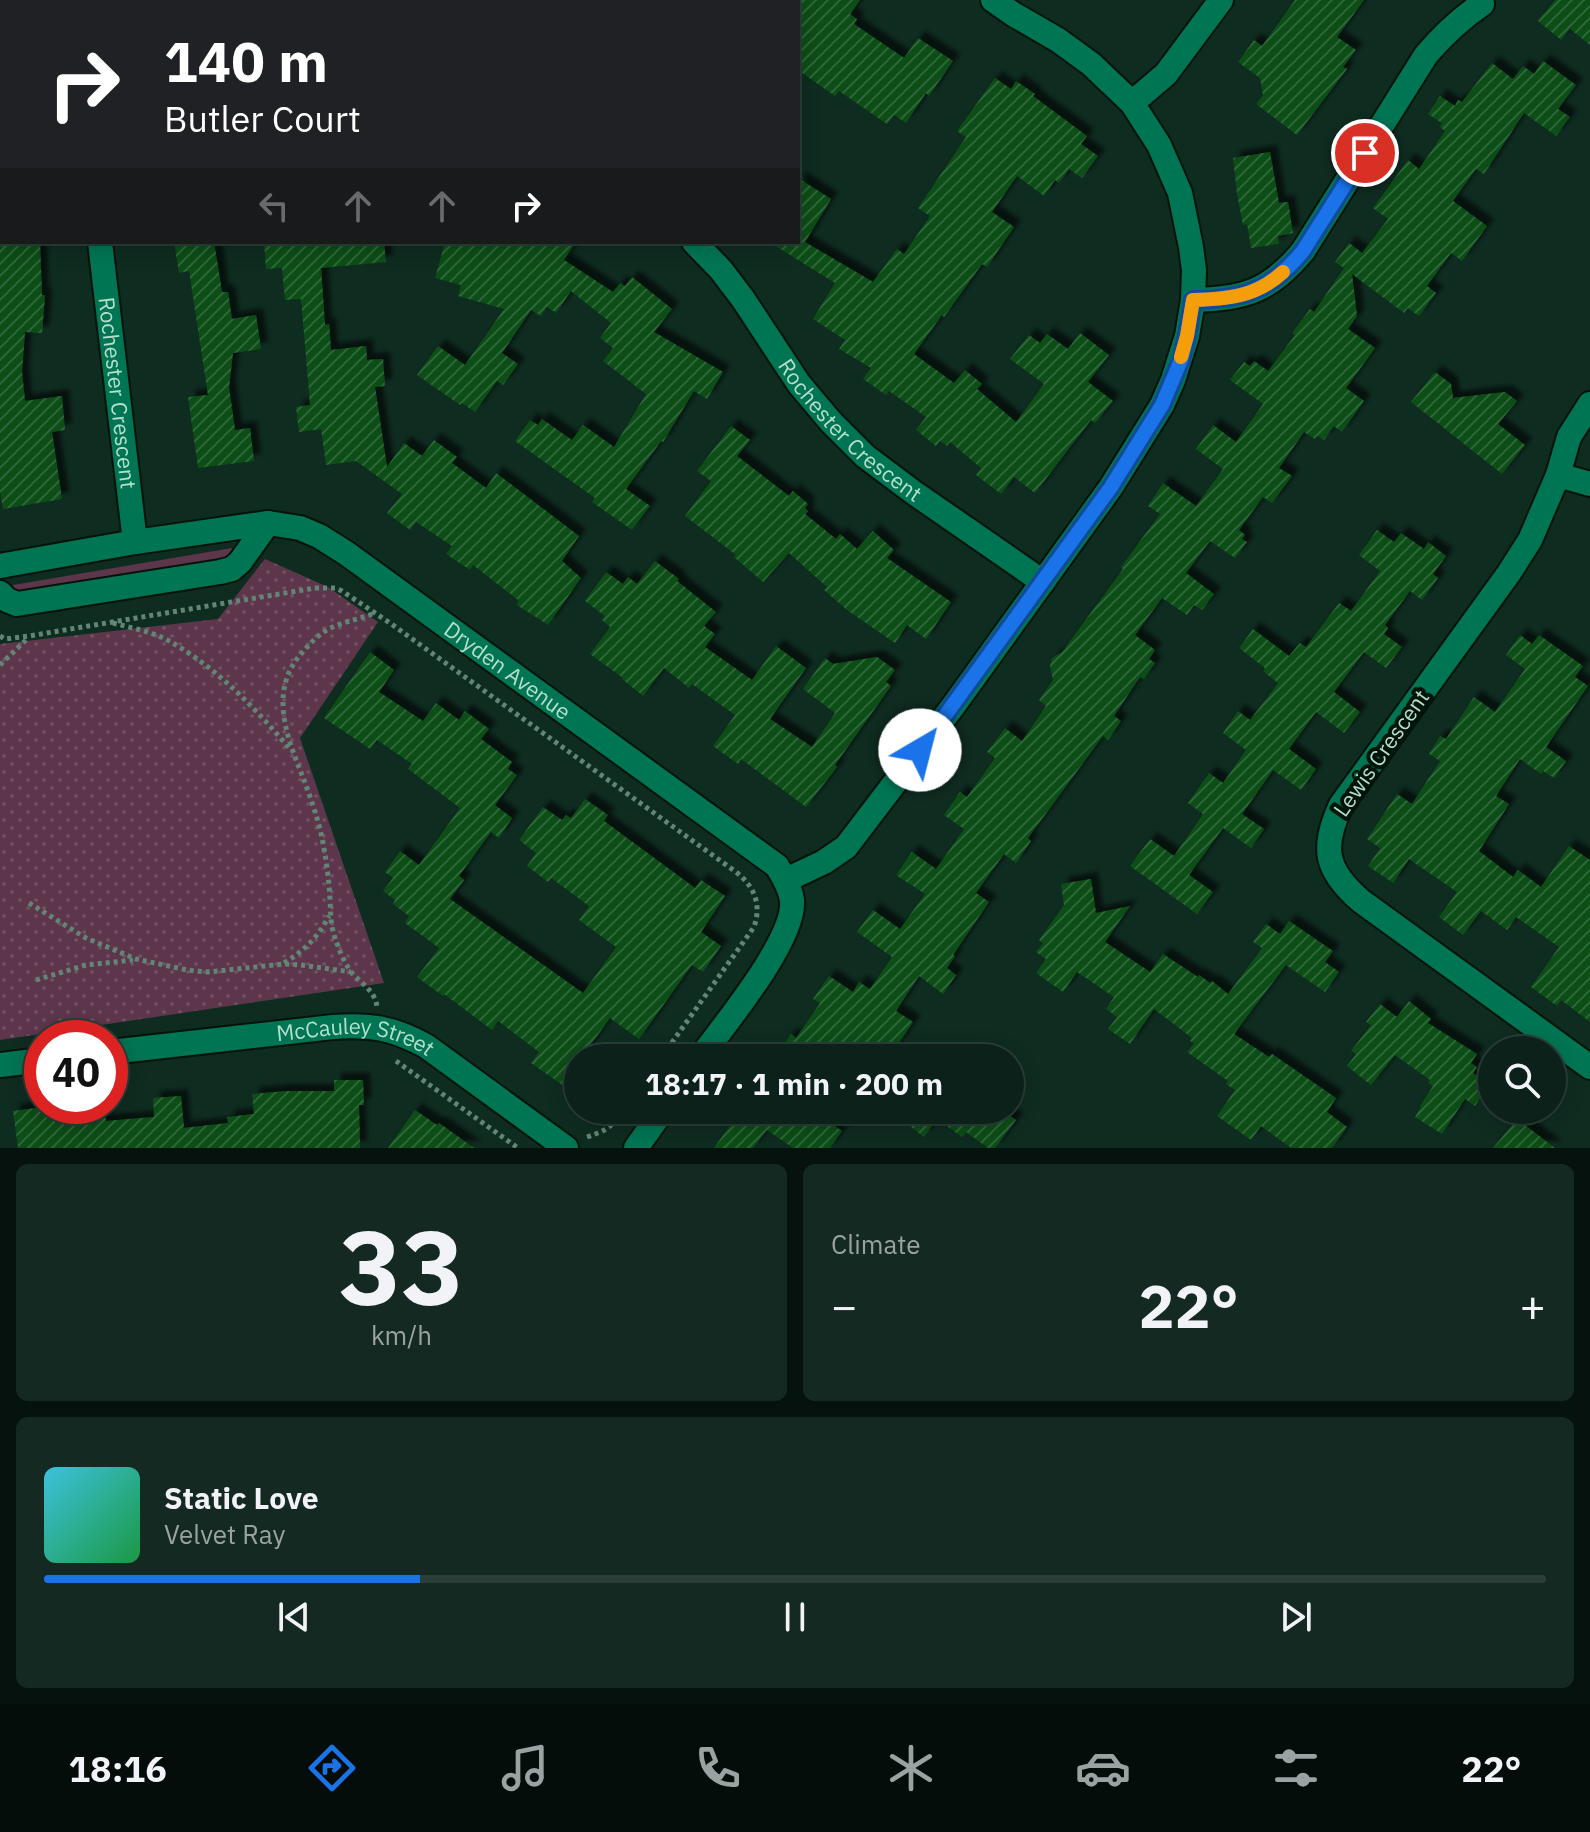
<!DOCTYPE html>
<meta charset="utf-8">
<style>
:root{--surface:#0b2119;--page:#142922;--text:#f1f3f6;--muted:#9aa3a2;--line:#2b3e38;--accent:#1a73e8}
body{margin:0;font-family:"IBM Plex Sans",sans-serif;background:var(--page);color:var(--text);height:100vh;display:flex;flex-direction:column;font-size:30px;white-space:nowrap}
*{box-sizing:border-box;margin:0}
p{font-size:26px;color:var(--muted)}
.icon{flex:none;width:44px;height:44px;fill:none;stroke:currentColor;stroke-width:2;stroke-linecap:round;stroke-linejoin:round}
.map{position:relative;height:1148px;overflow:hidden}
.panel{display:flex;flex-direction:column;gap:16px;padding:16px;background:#06120e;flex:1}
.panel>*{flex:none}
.guide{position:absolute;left:0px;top:0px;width:800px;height:244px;box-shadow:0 4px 20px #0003,0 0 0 2px var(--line);background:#202124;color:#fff;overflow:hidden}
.fabs{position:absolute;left:1478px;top:1036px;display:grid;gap:16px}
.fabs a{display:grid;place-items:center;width:88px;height:88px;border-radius:50%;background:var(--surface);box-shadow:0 4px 20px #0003,0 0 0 2px var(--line);font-size:40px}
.speed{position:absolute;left:24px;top:1020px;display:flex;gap:16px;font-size:40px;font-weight:700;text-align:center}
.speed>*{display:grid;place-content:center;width:104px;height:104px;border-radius:50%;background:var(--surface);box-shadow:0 4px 20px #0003,0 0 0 2px var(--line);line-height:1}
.speed .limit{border:12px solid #d22;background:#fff;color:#111}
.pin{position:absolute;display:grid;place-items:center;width:68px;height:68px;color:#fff;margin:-34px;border:4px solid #fff;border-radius:50%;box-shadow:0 2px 8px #0007}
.me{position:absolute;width:88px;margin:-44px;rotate:37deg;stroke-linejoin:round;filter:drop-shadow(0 0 6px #0008)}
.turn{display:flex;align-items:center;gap:28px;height:168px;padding:0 32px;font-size:36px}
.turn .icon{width:104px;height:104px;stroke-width:2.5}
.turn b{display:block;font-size:56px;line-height:68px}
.lanes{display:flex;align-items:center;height:76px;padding:0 32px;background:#0003;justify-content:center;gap:40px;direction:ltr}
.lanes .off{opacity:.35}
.big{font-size:60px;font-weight:700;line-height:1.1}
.panel .tile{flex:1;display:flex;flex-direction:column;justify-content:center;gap:12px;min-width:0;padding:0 28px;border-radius:12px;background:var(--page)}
.panel .dial{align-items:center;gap:0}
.dial b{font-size:104px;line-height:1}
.song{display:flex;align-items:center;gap:24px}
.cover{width:96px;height:96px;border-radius:12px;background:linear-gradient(135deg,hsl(190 70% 55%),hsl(140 70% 35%))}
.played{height:8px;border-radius:4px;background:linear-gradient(90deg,var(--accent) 25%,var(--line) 25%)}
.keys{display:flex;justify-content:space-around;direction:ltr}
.heat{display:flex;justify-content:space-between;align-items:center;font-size:44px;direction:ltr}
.panel .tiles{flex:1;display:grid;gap:16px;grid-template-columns:1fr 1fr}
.tile:last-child{grid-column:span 2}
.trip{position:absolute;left:564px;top:1044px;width:460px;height:80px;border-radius:40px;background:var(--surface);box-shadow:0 4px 20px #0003,0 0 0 2px var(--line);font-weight:700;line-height:80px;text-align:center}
.dock{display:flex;height:128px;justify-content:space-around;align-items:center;background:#040d0a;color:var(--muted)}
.dock .icon{width:56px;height:56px}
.dock .selected{color:var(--accent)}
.dock b{font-size:36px;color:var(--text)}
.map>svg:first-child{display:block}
</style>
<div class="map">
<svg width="1590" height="1148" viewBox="0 0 1590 1148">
<defs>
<pattern id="park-dots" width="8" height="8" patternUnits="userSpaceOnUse" patternTransform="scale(2)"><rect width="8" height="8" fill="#5d364c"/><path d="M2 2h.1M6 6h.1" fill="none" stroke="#725364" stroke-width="1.8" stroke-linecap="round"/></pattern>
<pattern id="building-hatch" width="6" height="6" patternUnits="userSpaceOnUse" patternTransform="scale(2)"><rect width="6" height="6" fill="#0d4d18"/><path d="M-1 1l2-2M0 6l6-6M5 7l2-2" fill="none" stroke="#2e6638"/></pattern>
<filter id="shadow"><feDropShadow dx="7" dy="-7" stdDeviation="2" flood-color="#0009"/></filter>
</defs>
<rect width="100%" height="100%" fill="#0f2c21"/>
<path fill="#5d364c" d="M232,548L234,561L15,595L13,585Z"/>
<path fill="url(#park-dots)" d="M265,559L328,587L378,622L300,738L384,983L0,1040V644L218,619Z"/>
<path fill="url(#building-hatch)" filter="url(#shadow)" d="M798,0H860L850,14L857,19L854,24L904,58L918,38L953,61L929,96L926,93L906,123L894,115L887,124L839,91L835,96L798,70Z
M1295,0H1364L1337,37L1356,50L1343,67L1347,69L1297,135L1256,104L1263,95L1260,78L1238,62L1254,40L1262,46Z
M1555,0H1590V45L1570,29L1561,40L1538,21Z
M1543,61L1576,85L1558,109L1570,117L1556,136L1524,113L1484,174L1476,169L1453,201L1487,226L1462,261L1451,253L1427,286L1436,293L1419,316L1408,308L1404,313L1352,274L1357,316L1348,329L1375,348L1346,388L1364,401L1342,432L1334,426L1324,440L1317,436L1315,439L1304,432L1279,468L1292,476L1272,503L1263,497L1239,530L1245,535L1242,539L1247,542L1235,558L1210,541L1186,573L1214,594L1202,610L1194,605L1187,615L1162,598L1135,635L1155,650L1149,659L1155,663L1144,679L1140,677L1114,716L1121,721L1108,740L1103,736L1028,838L1031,841L1016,863L1004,854L976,893L989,902L953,955L955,956L947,968L956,975L943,994L919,976L896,1011L913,1022L889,1058H774L791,1034L796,1038L820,1003L813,999L829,976L853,992L859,982L870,989L892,957L857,932L873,910L900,929L925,894L896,875L912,852L936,869L964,829L944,815L960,792L967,797L995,758L987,752L1005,728L1022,741L1046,706L1039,700L1053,680L1050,666L1052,658L1062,652L1123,569L1121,567L1160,514L1148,506L1163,483L1196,506L1223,469L1196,449L1213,425L1236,442L1263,404L1230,380L1244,362L1250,366L1254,361L1268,371L1295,335L1292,333L1310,309L1314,312L1344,268L1335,262L1349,243L1362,253L1388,219L1373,208L1408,160L1419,169L1445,131L1440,127L1442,123L1428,114L1440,96L1455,106L1458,100L1462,102L1492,63L1513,79L1523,66L1534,74Z
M995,78L1011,89L1016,81L1035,94L1033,96L1087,136L1081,144L1098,156L1082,178L1069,169L1059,183L1055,180L1044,196L1017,176L992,212L1014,227L987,267L982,264L944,317L942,315L914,354L954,383L965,370L982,384L977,389L1016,422L1044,384L1010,359L1029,335L1040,343L1047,334L1068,349L1080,333L1109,355L1088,382L1113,401L1095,423L1091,420L1035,493L1014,477L1001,494L976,475L981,468L950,442L947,446L940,441L936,446L916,430L926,417L889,391L886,395L863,379L871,368L839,349L845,340L813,319L835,283L769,242H798V178L831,199L805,242L873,282L897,249L904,254L930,216L918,208L966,137L957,131Z
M1270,152L1279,203L1288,202L1293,233L1278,236L1279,244L1251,248L1247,224L1243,225L1237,194L1233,158Z
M0,242H40L42,295H45L42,333L25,332L22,372L25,401L62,396L65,430L52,432L62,499L3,509L0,490Z
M174,242H214L222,292H228L232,319L256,315L261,349L233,353L229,387L235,430L250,428L254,461L198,468L188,397L208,395L189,271L179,273Z
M264,242H384L386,262L321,268L325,325L329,324L331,350L366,346L367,360L383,359L385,386L375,387L387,467L404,443L422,456L434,440L457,457L452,463L486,488L496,473L579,536L562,561L581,578L548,625L517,605L518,600L473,565L470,570L446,554L452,546L416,522L410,530L387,513L402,494L356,461L326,465L321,429L299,432L296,407L310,405L301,299L285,300L282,268L266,269Z
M445,242H576L564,260L613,292L620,283L625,286L632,277L672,309L654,332L723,372L707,399L694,391L663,442L661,441L626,489L650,506L632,530L592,502L595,498L515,441L530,420L538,425L542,419L572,440L583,425L614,447L646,394L603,361L613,348L600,338L611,323L571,291L556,313L547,307L541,316L531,310L502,353L518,364L503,385L497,381L475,412L462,403L460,405L417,375L438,346L465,365L504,309L458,296L461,285L435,278Z
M1435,372L1451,384L1453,398L1505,392L1517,401L1498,424L1525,445L1502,474L1411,402Z
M731,426L750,440L737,456L789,496L793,491L808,504L805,508L808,511L805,514L836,539L840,534L857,549L873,531L894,550L887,558L951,602L926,639L907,625L895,643L847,610L824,590L827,587L789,553L763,582L734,557L736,555L685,516L711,481L697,471Z
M1377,530L1394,542L1401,533L1424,549L1428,542L1446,556L1433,574L1438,578L1422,600L1410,591L1385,625L1388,628L1384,634L1402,647L1386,668L1364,652L1334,692L1360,712L1344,733L1316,712L1289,749L1316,769L1301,790L1273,770L1242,814L1264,829L1251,848L1223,828L1189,875L1213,892L1197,914L1130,866L1150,839L1174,856L1203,814L1188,803L1209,773L1223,783L1246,750L1223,733L1238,711L1250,720L1278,683L1263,671L1265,668L1239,648L1253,629L1289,656L1300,643L1306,647L1339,603L1351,611L1380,571L1359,555Z
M655,561L679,579L677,581L716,612L704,626L715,634L705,647L752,680L776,646L806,668L770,719L812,747L835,713L803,689L825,658L833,664L877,657L895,670L886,682L891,686L835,765L837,767L806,807L741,759L738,764L713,746L735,715L692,684L689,688L664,668L643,696L622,679L623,678L590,654L610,627L602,620L605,616L585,601L606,572L623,584L628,577L637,584Z
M1520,635L1532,644L1539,635L1583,666L1575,677L1588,686L1546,747L1566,761L1554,778L1543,771L1541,774L1520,759L1496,796L1509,804L1479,851L1513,877L1518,870L1541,887L1569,846L1590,860V1022L1561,1000L1557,1006L1531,987L1559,947L1516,917L1507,930L1481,911L1463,935L1439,917L1457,892L1409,859L1393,883L1368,866L1380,848L1367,839L1397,794L1412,804L1440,761L1429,754L1440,736L1446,739L1474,697L1495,712L1525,669L1506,655Z
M370,652L394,670L379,692L423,721L436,703L459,720L465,711L489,729L481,739L512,762L508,769L517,775L495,805L512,818L499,838L491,832L459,876L464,880L450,899L583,993L616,947L579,920L589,906L551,878L548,882L527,866L536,853L519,840L543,807L562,820L566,815L571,818L585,799L608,815L604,821L695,888L701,880L725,896L701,932L721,946L703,972L692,965L639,1039L610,1018L581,1058H578V1096L531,1063L539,1052L498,1021L492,1030L444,994L443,996L417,977L439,948L405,923L409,916L393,904L395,900L383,891L393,878L385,872L400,851L419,865L460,808L408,769L412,764L377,740L370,749L324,718Z
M1091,879L1096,913L1130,906L1105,942L1150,972L1163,954L1198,977L1199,975L1210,983L1212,981L1228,994L1262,948L1253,942L1266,924L1280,934L1289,921L1333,951L1325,962L1339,972L1325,992L1286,965L1234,1034L1269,1057L1272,1054L1336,1098L1327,1112L1347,1127L1332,1148H1291L1261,1126L1251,1140L1217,1116L1235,1090L1226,1084L1228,1081L1187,1052L1194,1043L1190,1041L1192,1038L1154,1009L1130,1044L1108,1029L1117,1017L1106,1009L1114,997L1077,972L1063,992L1036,973L1046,959L1036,952L1043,943L1039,940L1064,905L1061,884Z
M1409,1001L1431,1019L1428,1023L1477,1054L1471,1063L1477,1067L1473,1073L1489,1084L1475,1106L1465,1099L1442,1134L1415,1117L1421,1107L1420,1106L1433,1086L1428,1083L1430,1080L1395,1055L1371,1085L1347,1066L1356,1054L1351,1051L1371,1025L1366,1022L1380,1004L1397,1017Z
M334,1080H363L364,1105H359L360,1148H18L13,1111L52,1106H90L91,1120L106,1118V1121L154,1117L153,1098L181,1096L184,1128L228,1123L227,1117L254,1114L252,1094L287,1091H334Z
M415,1110L437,1125L439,1123L474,1148H388Z
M739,1110H836L828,1121L842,1131L830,1148H793L767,1130L753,1148H714L740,1111Z
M889,1110H1002L1016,1120L995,1148H988L966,1132L962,1137L937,1119L924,1137Z
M1517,1119L1555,1148H1493Z"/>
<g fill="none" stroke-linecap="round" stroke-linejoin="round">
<defs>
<g id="minor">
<path d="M1132,103L1166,74L1221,0"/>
<path id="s1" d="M100,242L135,542"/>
<path id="s2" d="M694,242L721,270L743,299L799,384L831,422L865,456L913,492L1043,582"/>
<path d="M1193,300C1243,299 1269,292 1303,251L1426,55C1443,35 1460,19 1482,4"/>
<path d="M1590,404L1569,437L1558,475L1530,540L1509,573L1341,805C1321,848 1325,870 1361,901L1590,1067"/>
<path d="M1558,475L1590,484"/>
<path id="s3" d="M0,566L135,542L268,523L300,528L319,536L346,553L777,866C783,876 790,887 792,900C796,939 724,1025 700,1058"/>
<path d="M0,593L7,600L17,604L220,572L232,569L240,562L268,523"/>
<path d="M786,880L824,862L846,847L954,705L1111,487L1162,405L1173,380L1187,336L1193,300L1194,270L1191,247L1180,193L1159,145L1132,103L1091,64L1058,40L1013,14L993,0"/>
<path id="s4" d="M110,1052L333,1027C370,1024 393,1028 426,1046L566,1148"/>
<path d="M0,1065L42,1060"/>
<path d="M636,1148L663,1110"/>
</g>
</defs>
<use href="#minor" stroke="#00140a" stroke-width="28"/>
<path stroke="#628676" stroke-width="5" stroke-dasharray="4 4" stroke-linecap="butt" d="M134,0V2
M372,614C357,620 341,622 327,630C316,636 308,646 300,655C268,693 288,740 304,780C311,799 318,819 322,838C326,858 329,879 330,899C331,917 330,927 338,946C341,955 346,965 352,973C362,984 374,990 377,1006
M113,623C132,628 154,632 171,642C218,669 255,708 290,749
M0,636L5,639L29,636L315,588H335L342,591L390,623L736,872C754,886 762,904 754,927L661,1058
M0,665L28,638
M29,903L86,938L136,959L187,970L208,972L284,964L301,965L351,972
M284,963C304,951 318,937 329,916
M36,980L86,965L133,960
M396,1061L518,1148
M587,1137C609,1129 609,1129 623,1110"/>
<use href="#minor" stroke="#007554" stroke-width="24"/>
</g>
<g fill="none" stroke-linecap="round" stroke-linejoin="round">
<defs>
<path id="route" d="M920,750L1111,487L1162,405L1181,360L1187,336L1193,300C1243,299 1269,292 1303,251L1365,153"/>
</defs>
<use href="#route" stroke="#114b97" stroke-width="20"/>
<use href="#route" stroke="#1a73e8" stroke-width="14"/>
<path stroke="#f59e0b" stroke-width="14" d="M1181,357L1187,336L1193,300C1227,299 1256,297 1283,272"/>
</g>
<g text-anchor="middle" stroke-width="8" stroke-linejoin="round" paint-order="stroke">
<g font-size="22" fill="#b4dfcb" stroke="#00140a">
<text dy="8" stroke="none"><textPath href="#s1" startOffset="152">Rochester Crescent</textPath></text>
<text dy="8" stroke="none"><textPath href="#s2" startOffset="246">Rochester Crescent</textPath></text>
<text dy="8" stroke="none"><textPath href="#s3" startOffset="556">Dryden Avenue</textPath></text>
<text transform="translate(1381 753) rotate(-55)" y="8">Lewis Crescent</text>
<text dy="8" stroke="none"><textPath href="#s4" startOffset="248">McCauley Street</textPath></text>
</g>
</g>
</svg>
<div class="fabs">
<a><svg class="icon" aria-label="search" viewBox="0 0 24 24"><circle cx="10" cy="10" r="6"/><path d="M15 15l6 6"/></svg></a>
</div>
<div class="speed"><div class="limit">40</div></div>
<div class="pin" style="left:1365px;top:153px;background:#d93025"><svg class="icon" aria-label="arrive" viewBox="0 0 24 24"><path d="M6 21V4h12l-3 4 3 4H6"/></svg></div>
<svg class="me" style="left:920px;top:750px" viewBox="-20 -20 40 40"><circle r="19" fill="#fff"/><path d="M0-13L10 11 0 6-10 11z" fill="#1a73e8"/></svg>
<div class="trip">18:17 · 1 min · 200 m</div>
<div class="guide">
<div class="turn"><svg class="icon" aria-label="right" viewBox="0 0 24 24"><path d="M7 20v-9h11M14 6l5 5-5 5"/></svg><div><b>140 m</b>Butler Court</div></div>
<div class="lanes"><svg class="icon off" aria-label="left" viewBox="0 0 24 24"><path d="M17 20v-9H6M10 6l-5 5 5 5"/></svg><svg class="icon off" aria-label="ahead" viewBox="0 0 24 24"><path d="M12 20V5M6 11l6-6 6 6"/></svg><svg class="icon off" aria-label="ahead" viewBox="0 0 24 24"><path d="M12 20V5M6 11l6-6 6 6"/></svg><svg class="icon" aria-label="right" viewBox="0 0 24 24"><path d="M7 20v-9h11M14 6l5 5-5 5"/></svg></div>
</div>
</div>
<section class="panel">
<div class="tiles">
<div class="tile dial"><b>33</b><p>km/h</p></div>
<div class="tile"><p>Climate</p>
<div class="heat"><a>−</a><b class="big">22°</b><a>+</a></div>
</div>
<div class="tile">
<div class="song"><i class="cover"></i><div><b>Static Love</b><p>Velvet Ray</p></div></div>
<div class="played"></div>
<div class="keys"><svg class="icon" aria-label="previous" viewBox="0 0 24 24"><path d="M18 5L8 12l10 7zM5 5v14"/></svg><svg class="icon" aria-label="pause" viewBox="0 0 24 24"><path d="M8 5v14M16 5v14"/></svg><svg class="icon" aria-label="next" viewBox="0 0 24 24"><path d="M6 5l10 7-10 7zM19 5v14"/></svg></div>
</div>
</div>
</section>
<nav class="dock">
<b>18:16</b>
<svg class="icon selected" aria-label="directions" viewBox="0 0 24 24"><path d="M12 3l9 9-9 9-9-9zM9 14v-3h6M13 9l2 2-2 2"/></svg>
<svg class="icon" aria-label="music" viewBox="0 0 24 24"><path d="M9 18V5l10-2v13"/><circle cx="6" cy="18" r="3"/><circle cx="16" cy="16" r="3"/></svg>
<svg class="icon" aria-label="phone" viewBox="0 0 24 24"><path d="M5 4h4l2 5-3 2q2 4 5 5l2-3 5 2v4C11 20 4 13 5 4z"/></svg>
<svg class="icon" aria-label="climate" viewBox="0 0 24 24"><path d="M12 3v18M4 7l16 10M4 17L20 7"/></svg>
<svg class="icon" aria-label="car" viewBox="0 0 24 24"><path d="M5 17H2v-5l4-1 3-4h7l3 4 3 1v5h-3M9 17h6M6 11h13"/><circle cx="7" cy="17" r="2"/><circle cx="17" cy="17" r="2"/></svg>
<svg class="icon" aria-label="filters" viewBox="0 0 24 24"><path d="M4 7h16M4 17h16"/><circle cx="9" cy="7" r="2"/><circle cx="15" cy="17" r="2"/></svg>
<b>22°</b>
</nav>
